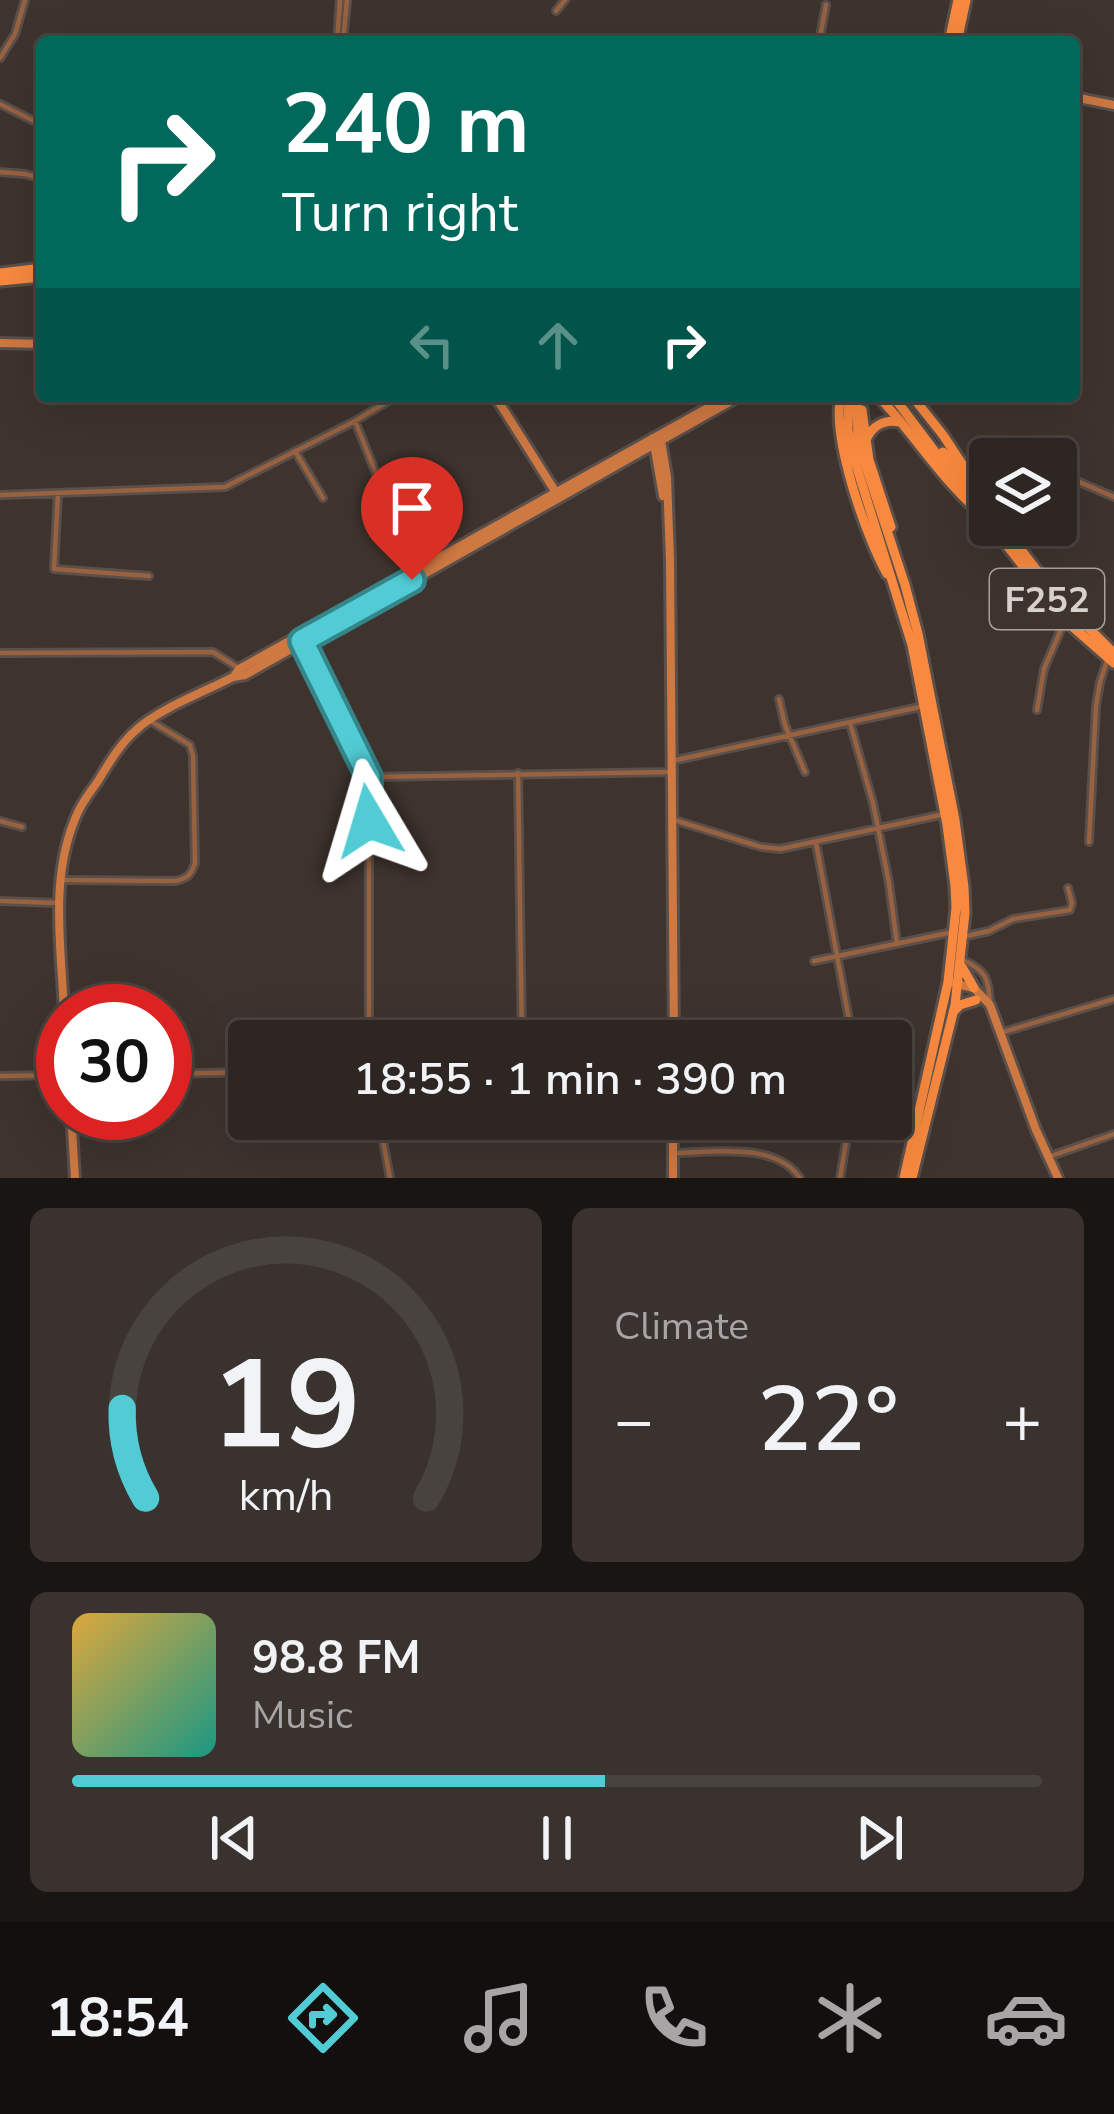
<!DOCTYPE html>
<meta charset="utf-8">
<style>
:root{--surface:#2e2622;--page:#3a322f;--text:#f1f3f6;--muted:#a7a5a5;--line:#494340;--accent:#51ccd4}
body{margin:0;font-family:"Nunito Sans",sans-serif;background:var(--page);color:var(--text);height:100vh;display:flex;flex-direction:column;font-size:45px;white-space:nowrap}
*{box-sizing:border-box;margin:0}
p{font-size:39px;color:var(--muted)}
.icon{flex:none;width:66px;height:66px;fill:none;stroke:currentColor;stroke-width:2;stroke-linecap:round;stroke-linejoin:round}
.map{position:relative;height:1178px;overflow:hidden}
.drawer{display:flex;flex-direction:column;gap:30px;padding:30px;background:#191513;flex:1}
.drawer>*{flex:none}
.banner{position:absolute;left:36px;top:36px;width:1044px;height:366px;border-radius:12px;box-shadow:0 12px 48px #0002,0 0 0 3px var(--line);background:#00695c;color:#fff;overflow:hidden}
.buttons{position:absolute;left:969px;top:438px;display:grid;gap:24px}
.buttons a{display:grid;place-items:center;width:108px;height:108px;border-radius:12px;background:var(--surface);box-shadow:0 12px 48px #0002,0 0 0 3px var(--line);font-size:60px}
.speed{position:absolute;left:36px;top:984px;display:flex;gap:24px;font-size:60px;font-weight:700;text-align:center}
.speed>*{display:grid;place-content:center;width:156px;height:156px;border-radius:50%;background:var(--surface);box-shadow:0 12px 48px #0002,0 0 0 3px var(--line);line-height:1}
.speed .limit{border:18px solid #d22;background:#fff;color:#111}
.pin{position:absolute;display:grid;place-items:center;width:102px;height:102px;color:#fff;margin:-123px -51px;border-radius:50% 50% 50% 0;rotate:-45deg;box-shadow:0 0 12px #0007}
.pin .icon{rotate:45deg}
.me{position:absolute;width:132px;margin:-66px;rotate:353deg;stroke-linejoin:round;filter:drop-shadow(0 0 9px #0008)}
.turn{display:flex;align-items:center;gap:42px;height:252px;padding:0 48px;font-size:54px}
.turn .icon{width:156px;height:156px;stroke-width:2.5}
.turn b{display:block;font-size:84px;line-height:102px}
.lanes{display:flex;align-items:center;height:114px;padding:0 48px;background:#0003;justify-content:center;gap:60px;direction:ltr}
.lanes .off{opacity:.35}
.big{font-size:90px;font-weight:600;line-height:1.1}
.drawer .card{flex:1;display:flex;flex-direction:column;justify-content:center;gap:18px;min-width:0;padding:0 42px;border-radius:18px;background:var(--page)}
.drawer .dial{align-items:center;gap:0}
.dial svg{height:312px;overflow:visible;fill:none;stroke:var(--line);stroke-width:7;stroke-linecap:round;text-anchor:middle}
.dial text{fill:var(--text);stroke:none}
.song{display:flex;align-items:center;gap:36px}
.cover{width:144px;height:144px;border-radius:18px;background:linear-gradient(135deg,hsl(40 70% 55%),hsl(170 70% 35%))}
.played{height:12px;border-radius:6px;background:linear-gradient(90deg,var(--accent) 55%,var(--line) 55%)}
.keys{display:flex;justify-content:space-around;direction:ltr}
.heat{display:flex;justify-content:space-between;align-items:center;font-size:66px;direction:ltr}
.drawer .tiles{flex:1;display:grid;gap:30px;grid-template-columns:1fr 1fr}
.card:last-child{grid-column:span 2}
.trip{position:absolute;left:228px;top:1020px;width:684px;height:120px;border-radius:12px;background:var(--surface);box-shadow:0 12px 48px #0002,0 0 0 3px var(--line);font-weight:600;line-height:120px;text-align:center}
.dock{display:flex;height:192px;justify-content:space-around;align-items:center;background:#120f0e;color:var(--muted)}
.dock .icon{width:84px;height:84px}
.dock .active{color:var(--accent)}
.dock b{font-size:54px;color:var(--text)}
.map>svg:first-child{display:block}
</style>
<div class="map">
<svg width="1114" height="1178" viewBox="0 0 1114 1178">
<rect width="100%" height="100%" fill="#3e332d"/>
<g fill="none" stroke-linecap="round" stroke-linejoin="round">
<defs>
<path id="street" d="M556,11L565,0
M337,42L340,0
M343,42L347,0
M819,42L826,5
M0,58L15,34L25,0
M0,104L42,125
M0,172L25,174L42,179
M355,421L383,491
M295,451L323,498
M1056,472L1114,497
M58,493L54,569L149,576
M0,495L225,487L355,421L397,396
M302,641L369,777L673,772
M0,653L213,652L237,667
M779,699L785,725L805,772
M1037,710L1044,669L1065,620
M850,723L873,803L889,883L897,944
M672,761L924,706
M518,773L522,1041
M369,777V1041
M671,819L761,847L780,849L945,814
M0,821L22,827
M1089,842L1096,706L1100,682L1108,658
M816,843L853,1041
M59,880L176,881C188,878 191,875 195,863L193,756L190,745L149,720
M0,901L58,903
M962,937L989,931L1013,919L1070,910L1072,903L1068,888
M961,959C987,971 988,977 990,1005
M814,961L953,932
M1000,1033L1114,999
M165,1074L249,1072
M0,1076L63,1075
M379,1119L390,1178
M676,1153C713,1152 776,1142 800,1178
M1048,1157L1114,1134
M840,1178L850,1119"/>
<path id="secondary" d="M1074,97L1114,105
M0,343L42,344
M495,396L555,491
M660,435L667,477L670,560L674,1041
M653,438L663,496
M234,676L239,669L729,396
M952,983L974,988L990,1005L1036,1130L1058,1178
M64,1011C61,944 49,875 78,812C83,801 91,791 98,781C109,763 120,744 136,730C157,710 206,691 233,677L245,675L740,396
M63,1067L52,1076L63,1082
M71,1113L75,1178
M673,1178V1119"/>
<path id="primary" d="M949,42L958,0
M957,42L966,0
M0,273L42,268
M0,281L42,277
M841,396C831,436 866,537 887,574
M849,396L848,430L852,452L912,645L947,825L955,886L956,908L948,982L904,1178
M857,396L858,442L905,585L918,634L955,820L964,887L965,913L955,1005L912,1178
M878,396C915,435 943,482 984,516
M893,396L972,501
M912,396L943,435L976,485
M862,410L869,460L891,527
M866,440C872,426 884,419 900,422
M943,452L990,508
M991,525L1065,620L1114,663
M1002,525L1058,598L1114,653
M962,967L974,988
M953,1012L960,1005L976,1000"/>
</defs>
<use href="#street" stroke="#5a4f4a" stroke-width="10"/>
<use href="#secondary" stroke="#5a4f4a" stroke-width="14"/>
<use href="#primary" stroke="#5a4f4a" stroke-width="15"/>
<use href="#street" stroke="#986241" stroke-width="4.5"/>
<use href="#secondary" stroke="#ce7842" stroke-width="8"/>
<use href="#primary" stroke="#f8893f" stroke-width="9"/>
</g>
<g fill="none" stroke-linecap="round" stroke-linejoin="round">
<defs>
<path id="route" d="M369,821V777L302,641L412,580"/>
</defs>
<use href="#route" stroke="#35858a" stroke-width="30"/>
<use href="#route" stroke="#51ccd4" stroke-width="21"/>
</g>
<g text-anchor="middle" stroke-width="12" stroke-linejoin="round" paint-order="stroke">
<rect fill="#3e332d" stroke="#aaa29d" stroke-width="3" x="990" y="569" width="114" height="60" rx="9"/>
<g font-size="36" font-weight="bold" fill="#d8d1cd">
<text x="1047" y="612">F252</text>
</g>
</g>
</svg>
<div class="buttons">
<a><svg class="icon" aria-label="layers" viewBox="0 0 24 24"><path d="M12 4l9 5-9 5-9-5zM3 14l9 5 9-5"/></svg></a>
</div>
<div class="speed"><div class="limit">30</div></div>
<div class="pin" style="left:412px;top:580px;background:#d93025"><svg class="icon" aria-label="arrive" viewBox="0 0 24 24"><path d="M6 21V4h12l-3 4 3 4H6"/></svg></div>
<svg class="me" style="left:369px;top:821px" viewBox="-20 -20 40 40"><path d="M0-17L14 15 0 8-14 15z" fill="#51ccd4" stroke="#fff" stroke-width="4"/></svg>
<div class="trip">18:55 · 1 min · 390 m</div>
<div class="banner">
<div class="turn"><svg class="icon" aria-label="right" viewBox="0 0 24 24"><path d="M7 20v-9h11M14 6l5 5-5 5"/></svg><div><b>240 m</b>Turn right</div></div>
<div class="lanes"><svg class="icon off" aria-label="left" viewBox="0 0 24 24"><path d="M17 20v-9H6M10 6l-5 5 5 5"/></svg><svg class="icon off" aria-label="ahead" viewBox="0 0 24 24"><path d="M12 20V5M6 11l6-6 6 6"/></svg><svg class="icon" aria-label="right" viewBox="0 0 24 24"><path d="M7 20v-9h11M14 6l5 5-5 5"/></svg></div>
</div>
</div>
<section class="drawer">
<div class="tiles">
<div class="card dial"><svg viewBox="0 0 100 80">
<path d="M14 69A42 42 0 1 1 86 69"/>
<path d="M14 69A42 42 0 0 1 8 46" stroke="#51ccd4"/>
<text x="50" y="56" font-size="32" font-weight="700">19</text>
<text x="50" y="72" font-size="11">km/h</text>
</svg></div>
<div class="card"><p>Climate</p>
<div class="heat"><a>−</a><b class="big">22°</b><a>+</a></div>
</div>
<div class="card">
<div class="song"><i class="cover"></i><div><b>98.8 FM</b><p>Music</p></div></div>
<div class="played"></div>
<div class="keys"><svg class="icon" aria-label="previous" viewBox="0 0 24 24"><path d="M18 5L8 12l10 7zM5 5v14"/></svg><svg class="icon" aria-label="pause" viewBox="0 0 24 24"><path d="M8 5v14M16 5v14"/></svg><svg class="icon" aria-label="next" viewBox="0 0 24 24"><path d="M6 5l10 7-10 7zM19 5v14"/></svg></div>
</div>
</div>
</section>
<nav class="dock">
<b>18:54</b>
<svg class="icon active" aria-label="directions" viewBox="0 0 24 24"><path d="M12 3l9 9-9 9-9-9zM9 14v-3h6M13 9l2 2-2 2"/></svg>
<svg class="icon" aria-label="music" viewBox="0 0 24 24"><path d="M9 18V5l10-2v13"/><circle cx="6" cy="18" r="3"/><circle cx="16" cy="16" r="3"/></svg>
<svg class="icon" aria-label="phone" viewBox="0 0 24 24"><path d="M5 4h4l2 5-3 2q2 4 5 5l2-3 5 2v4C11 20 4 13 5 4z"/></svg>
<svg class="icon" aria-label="climate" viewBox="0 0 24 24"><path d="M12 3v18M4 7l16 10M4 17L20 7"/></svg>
<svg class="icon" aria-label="car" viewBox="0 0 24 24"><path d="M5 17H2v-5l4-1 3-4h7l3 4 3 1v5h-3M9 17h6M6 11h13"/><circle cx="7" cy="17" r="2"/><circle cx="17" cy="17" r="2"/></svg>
</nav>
